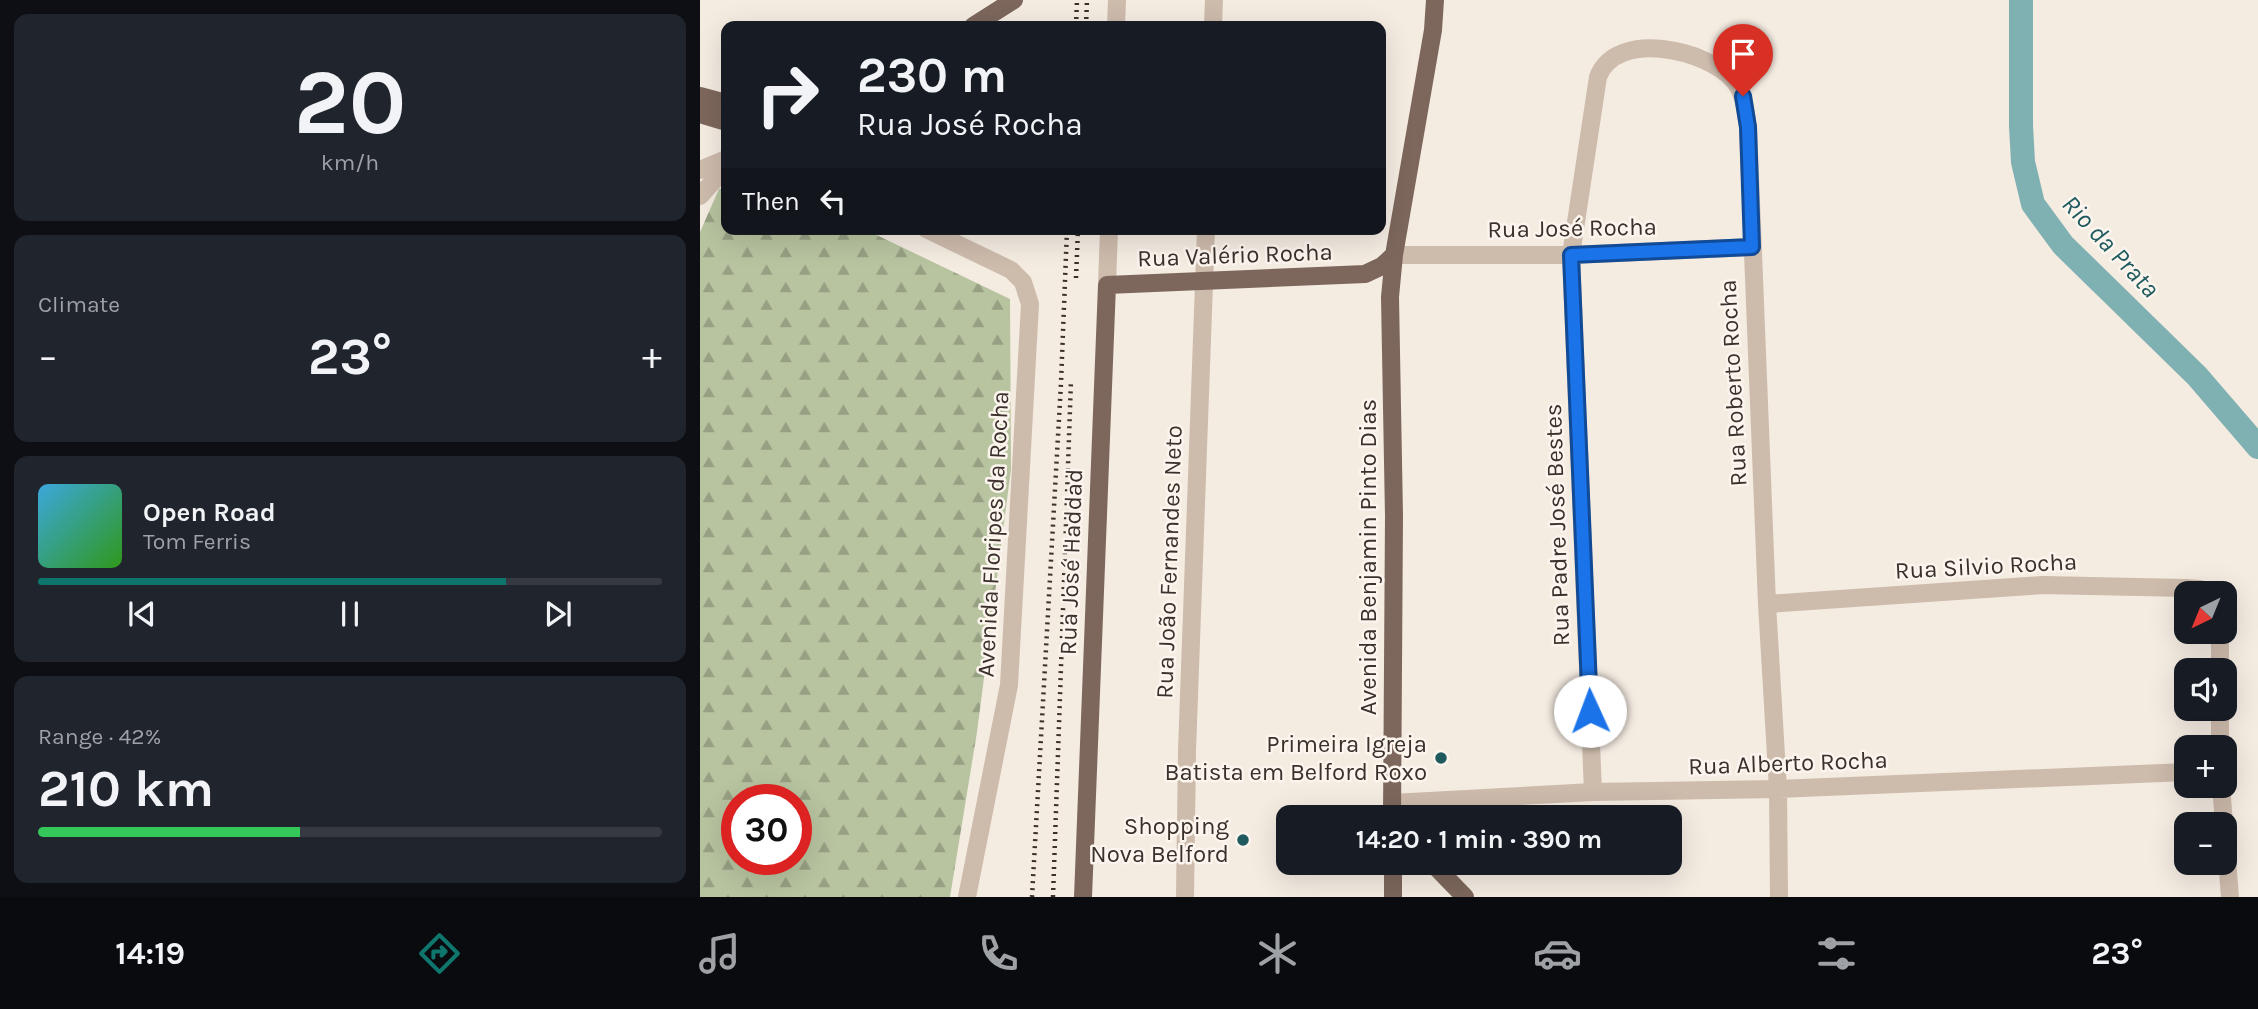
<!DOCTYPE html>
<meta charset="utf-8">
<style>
:root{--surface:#171b24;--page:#20242c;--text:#f1f3f6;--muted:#9ea1a6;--line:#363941;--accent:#0f766e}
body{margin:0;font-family:Karla,sans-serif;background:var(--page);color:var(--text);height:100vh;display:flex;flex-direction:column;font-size:26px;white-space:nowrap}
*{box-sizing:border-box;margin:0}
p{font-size:23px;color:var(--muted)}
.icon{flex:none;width:38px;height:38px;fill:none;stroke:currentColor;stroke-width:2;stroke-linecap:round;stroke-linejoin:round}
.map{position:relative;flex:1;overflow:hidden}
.drawer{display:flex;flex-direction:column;gap:14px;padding:14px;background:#0d0f14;width:700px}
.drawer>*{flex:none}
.hud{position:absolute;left:21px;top:21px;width:665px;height:214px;border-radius:14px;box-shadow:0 7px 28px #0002;background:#171b24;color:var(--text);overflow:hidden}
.needle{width:46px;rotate:223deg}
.fabs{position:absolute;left:1474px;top:581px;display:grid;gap:14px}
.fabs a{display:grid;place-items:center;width:63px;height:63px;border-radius:14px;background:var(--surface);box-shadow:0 7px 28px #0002;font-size:35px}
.speed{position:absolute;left:21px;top:784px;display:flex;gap:14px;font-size:35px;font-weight:700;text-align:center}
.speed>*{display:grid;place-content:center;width:91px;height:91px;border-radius:50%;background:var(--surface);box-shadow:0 7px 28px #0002;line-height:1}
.speed .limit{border:10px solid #d22;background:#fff;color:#111}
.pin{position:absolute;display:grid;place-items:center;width:60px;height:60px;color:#fff;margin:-72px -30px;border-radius:50% 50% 50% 0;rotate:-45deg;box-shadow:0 0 7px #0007}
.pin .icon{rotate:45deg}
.me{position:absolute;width:77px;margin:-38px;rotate:358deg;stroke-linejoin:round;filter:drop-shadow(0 0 5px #0008)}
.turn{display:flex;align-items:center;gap:24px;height:147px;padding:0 21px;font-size:32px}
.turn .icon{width:91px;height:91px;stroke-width:2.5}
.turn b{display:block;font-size:49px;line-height:60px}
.then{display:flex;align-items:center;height:66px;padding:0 21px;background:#0003;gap:14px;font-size:26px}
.big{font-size:52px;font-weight:700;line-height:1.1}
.drawer .tile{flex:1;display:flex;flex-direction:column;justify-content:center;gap:10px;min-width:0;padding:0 24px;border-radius:14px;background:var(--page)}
.drawer .dial{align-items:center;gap:0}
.dial b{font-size:91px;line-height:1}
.song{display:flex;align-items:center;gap:21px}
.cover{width:84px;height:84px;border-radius:10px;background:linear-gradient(135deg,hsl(200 70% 55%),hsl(110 70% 35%))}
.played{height:7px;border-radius:4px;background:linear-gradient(90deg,var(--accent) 75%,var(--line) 75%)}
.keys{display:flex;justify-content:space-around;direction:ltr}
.heat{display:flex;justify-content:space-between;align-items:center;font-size:38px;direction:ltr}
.charge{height:10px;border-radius:5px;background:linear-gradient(90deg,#34c759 42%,var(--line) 0)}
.trip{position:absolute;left:576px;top:805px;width:406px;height:70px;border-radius:14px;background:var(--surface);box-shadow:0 7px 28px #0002;font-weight:700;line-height:70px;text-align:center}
.menu{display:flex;height:112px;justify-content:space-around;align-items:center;background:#090b0e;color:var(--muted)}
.menu .icon{width:49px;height:49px}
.menu .active{color:var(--accent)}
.menu b{font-size:32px;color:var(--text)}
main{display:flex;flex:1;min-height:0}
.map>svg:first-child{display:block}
</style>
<main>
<section class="drawer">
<div class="tile dial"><b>20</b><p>km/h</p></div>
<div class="tile"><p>Climate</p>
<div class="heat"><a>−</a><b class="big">23°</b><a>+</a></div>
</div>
<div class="tile">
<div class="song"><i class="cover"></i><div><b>Open Road</b><p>Tom Ferris</p></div></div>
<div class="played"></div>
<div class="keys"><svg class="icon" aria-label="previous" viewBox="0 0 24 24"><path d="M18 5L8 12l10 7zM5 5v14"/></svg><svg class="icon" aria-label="pause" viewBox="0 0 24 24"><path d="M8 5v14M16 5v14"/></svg><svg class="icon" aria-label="next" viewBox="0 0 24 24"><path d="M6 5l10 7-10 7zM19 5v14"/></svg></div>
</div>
<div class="tile"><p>Range · 42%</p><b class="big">210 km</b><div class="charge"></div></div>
</section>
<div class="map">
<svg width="1558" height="897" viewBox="0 0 1558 897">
<defs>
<pattern id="forest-firs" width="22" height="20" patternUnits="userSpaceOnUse" patternTransform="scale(1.75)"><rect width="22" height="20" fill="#b8c4a0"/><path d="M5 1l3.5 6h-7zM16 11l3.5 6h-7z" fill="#97a083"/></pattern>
</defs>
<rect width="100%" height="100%" fill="#f4ebe1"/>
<path fill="url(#forest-firs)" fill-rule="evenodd" d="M26,188V229H164L310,299L311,469L277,732L250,897H0V232L19,189ZM37,800H96V859H37Z"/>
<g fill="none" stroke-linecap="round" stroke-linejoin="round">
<path stroke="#7fb0b2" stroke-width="24" d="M1321,0V126L1323,162L1333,204L1363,245L1497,376L1558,447"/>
<path stroke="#cdbbac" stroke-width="18" d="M416,26L417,0
M513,26L514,0
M0,170L26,159
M0,196L26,167
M226,229L311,270L323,282L330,304L309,685L267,897
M694,255H871L1052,247
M407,285L409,229
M1067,604L1343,585L1486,588L1500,589L1507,593
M1520,670V632
M1520,747V709
M1521,786L1530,897
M893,792L871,255L898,77C916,29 1007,49 1034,81C1045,94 1045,111 1048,127L1067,604L1078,789L1079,897
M692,803L893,792L1078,789L1486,772
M485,897L487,751L506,229"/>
<path stroke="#7d675c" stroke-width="18" d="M273,26L314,0
M0,96L26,103
M0,114L26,122
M692,817L694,516L690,297L694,255L733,30L735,0
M693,863V897
M732,863L765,897
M383,897L407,285L665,274L682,266L694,255"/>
<path stroke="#3b302b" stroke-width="4.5" stroke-dasharray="2 5" stroke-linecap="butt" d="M376,26L377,0
M386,26L387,0
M376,278L378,229
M332,897L361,383L367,229
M353,897L371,380"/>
</g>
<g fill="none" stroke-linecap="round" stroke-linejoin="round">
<defs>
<path id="route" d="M890,711L871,255L1052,247L1048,127L1043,96"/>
</defs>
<use href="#route" stroke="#114b97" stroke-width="18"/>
<use href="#route" stroke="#1a73e8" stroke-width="12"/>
</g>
<g fill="#1f5a5e" stroke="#fbf5ee" stroke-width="2.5">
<circle cx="741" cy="758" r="7"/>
<circle cx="543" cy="840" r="7"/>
</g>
<g text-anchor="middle" stroke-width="5" stroke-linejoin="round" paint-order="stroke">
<g font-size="24" fill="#3b302b" stroke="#fbf5ee">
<text transform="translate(872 228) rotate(-1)" y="8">Rua José Rocha</text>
<text transform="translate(535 255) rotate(-2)" y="8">Rua Valério Rocha</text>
<text transform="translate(1033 383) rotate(-93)" y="8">Rua Roberto Rocha</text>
<text transform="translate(857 525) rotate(-92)" y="8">Rua Padre José Bestes</text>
<text transform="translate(293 534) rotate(-87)" y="8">Avenida Floripes da Rocha</text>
<text transform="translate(668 557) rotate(-90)" y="8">Avenida Benjamin Pinto Dias</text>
<text transform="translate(371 562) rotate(-88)" y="8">Rua José Haddad</text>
<text transform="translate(469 562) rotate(-88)" y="8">Rua João Fernandes Neto</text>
<text transform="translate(1286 566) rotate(-3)" y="8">Rua Silvio Rocha</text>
<text transform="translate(1088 763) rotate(-2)" y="8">Rua Alberto Rocha</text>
</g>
<g font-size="24" fill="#3b302b" stroke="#fbf5ee" text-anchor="end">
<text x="727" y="752">Primeira Igreja<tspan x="727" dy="28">Batista em Belford Roxo</tspan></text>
<text x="529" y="834">Shopping<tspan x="529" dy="28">Nova Belford</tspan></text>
</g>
<g font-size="26" font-style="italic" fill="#1f5a5e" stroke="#fbf5ee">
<text transform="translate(1411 246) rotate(47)" y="9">Rio da Prata</text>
</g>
</g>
</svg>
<div class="fabs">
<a><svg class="needle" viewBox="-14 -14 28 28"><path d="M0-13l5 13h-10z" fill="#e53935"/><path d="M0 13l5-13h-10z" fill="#9ea1a6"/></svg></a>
<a><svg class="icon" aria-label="sound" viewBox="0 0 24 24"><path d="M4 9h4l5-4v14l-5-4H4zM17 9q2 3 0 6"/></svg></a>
<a>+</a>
<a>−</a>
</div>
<div class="speed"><div class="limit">30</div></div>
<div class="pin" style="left:1043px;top:96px;background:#d93025"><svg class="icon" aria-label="arrive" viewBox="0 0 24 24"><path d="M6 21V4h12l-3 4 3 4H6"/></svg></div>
<svg class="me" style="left:890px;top:711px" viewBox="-20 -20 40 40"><circle r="19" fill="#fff"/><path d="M0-13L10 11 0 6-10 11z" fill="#1a73e8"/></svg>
<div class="trip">14:20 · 1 min · 390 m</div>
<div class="hud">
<div class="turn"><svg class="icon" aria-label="right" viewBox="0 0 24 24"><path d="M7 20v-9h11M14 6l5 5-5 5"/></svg><div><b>230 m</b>Rua José Rocha</div></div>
<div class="then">Then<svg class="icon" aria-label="left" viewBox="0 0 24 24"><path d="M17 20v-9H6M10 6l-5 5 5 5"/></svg></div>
</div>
</div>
</main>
<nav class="menu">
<b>14:19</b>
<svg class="icon active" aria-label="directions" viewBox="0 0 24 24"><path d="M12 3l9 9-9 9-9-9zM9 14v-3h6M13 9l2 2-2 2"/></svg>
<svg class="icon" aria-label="music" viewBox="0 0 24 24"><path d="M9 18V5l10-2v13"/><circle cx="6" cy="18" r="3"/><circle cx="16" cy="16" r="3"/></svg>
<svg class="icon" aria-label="phone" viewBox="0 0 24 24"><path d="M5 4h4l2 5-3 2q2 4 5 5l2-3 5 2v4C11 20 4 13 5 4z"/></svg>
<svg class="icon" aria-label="climate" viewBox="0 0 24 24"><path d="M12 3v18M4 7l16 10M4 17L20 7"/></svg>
<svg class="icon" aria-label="car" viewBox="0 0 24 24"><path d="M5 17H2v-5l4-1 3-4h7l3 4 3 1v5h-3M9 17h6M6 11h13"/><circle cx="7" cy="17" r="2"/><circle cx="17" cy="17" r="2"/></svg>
<svg class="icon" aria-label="filters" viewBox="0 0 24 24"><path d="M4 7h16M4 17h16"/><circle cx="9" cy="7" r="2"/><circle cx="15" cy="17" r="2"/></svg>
<b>23°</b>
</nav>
